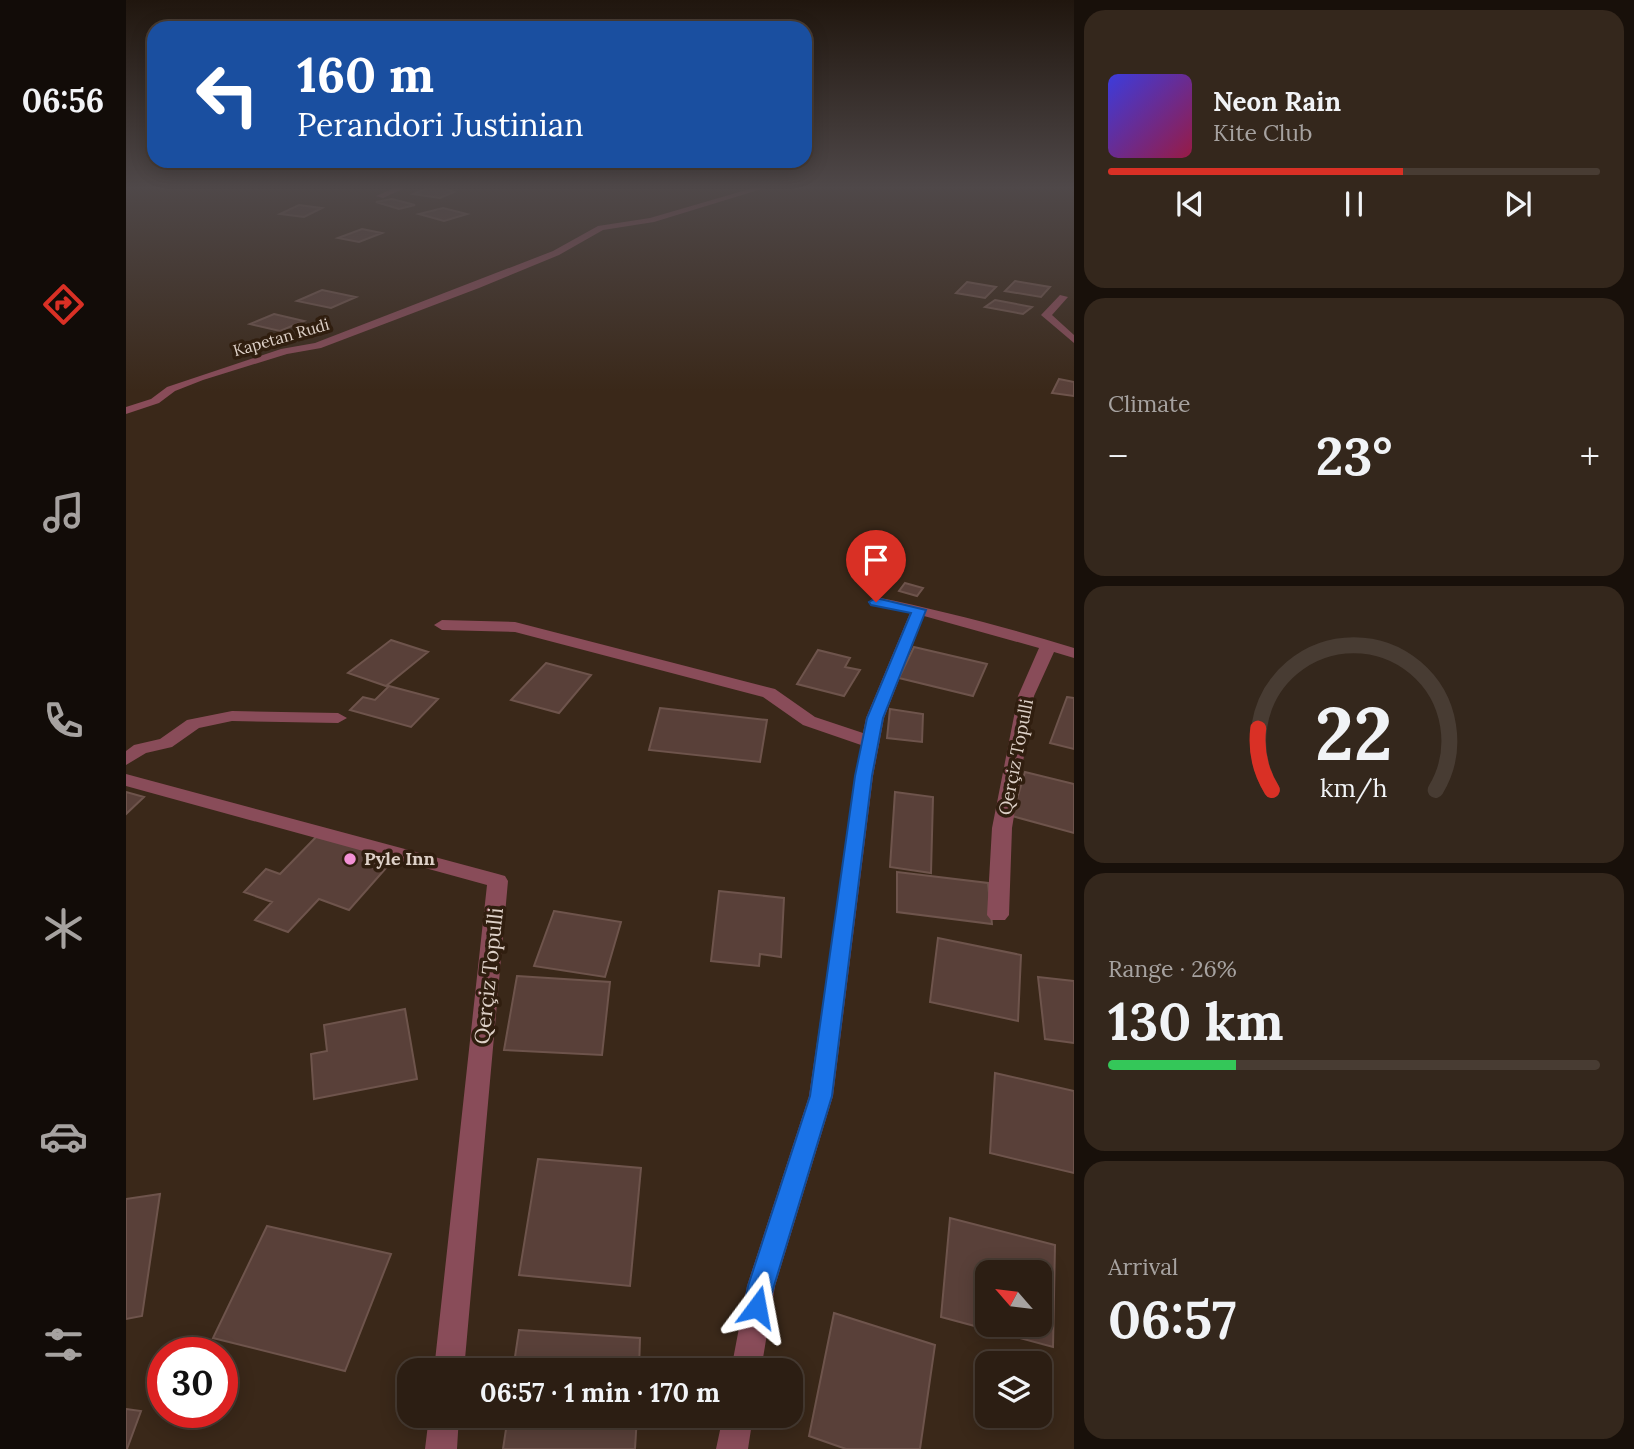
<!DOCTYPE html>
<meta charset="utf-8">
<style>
:root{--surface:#2c1e13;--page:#34271c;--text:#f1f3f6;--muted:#a6a2a0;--line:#483c33;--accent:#d93025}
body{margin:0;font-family:Lora,serif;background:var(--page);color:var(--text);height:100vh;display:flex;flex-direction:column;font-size:26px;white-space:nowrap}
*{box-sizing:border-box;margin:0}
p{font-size:23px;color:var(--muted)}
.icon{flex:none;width:38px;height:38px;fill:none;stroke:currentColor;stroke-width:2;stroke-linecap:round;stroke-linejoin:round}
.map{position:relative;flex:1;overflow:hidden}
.details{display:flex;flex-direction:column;gap:10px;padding:10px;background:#18100a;width:560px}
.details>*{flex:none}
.hud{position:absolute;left:21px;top:21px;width:665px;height:147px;border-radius:21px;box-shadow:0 4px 18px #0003,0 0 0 2px var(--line);background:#1a4fa0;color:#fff;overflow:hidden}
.needle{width:46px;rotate:298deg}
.buttons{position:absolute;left:849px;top:1260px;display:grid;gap:14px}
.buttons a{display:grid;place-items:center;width:77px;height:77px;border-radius:14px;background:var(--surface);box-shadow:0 4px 18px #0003,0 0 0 2px var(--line);font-size:35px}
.speed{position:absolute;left:21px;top:1337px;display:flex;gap:14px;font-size:35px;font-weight:700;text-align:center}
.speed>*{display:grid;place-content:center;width:91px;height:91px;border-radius:50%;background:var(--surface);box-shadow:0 4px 18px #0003,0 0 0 2px var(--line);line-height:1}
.speed .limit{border:10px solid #d22;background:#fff;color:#111}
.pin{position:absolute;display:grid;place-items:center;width:60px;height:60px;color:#fff;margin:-72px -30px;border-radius:50% 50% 50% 0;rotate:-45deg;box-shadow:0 0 7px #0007}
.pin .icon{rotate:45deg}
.me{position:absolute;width:77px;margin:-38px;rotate:13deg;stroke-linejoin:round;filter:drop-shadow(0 0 5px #0008)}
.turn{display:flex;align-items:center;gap:24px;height:147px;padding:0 35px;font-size:32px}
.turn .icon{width:91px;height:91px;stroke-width:2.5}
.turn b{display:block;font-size:49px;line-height:60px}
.big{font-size:52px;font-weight:800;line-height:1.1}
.details .card{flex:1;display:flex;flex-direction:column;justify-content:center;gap:10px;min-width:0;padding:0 24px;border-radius:21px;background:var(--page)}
.details .dial{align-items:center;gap:0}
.dial svg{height:182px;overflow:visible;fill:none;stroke:var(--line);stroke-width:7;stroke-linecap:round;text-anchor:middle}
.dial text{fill:var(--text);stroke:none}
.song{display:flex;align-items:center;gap:21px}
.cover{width:84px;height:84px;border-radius:10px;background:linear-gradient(135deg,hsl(240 70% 55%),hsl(340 70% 35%))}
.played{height:7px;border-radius:4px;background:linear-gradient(90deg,var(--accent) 60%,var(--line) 60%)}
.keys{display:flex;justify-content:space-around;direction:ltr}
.heat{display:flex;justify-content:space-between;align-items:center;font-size:38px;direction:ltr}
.charge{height:10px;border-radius:5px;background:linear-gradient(90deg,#34c759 26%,var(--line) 0)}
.trip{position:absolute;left:271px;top:1358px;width:406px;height:70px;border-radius:21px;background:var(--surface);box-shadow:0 4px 18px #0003,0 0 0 2px var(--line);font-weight:800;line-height:70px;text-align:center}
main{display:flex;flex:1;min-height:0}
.menu{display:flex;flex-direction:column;width:126px;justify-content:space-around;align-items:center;background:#120c08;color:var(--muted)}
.menu .icon{width:49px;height:49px}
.menu .active{color:var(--accent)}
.menu b{font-size:32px;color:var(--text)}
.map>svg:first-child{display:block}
</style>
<main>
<nav class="menu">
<b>06:56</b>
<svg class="icon active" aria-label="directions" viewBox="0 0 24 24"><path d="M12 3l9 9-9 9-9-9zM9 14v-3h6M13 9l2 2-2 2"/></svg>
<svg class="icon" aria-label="music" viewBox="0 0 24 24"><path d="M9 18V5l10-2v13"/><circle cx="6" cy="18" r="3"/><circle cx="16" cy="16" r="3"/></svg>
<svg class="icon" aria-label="phone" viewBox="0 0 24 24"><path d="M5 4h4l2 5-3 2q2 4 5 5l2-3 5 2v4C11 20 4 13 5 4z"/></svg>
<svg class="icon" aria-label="climate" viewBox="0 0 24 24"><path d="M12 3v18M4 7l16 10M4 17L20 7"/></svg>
<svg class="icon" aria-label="car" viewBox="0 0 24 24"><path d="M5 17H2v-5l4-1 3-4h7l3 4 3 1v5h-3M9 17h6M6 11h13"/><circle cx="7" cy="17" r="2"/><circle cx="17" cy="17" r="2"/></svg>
<svg class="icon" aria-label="filters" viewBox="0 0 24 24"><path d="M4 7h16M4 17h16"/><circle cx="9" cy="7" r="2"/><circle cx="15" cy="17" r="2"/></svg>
</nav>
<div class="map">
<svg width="948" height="1449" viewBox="0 0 948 1449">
<rect width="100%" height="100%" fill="#3a2819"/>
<path fill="#594039" stroke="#6e544c" stroke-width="2" fill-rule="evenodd" d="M301,188H319L328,192L314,198L287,194Z
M266,199L289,205L273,209L250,202Z
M173,205L196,208L178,217L154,214Z
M317,208L341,214L318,221L293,214Z
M236,229L256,233L233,242L212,238Z
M889,281L924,287L915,297L879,291Z
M841,282L870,287L859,298L830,293Z
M196,290L230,297L205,308L171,301Z
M869,300L906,307L897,314L859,307Z
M148,314L178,321L154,331L124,324Z
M933,379L948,382V396L926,393Z
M779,583L797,588L791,596L773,591Z
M265,640L302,652L260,686L222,673Z
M788,647L861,664L847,696L773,678Z
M692,650L724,658L719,667L734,670L718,696L671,684Z
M420,663L465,675L433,713L385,700Z
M263,686L312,699L285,727L224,710L237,697L249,700Z
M941,697L948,698V749L924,743Z
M534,708L641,720L634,762L523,750Z
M764,709L797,714L796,742L761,738Z
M899,772L948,784V833L886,816Z
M0,792L18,797L0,814Z
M769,792L807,797L805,873L764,867Z
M193,834L268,859L223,910L193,899L162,932L129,920L146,902L118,892L140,869L154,874Z
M771,872L862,883L866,924L771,912Z
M593,891L658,898L655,957L634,954L633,966L585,961Z
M428,911L495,922L479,977L408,966Z
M812,938L895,955L892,1021L804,1002Z
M391,976L484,982L476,1055L378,1050Z
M912,977L948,981V1043L919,1039Z
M279,1009L291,1079L188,1099L185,1054L201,1051L198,1025Z
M869,1073L948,1091V1173L864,1153Z
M412,1159L515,1168L504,1286L393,1275Z
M34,1194L16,1316L0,1319V1199Z
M824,1218L929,1245L927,1347L815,1317ZM861,1272H914V1325H861Z
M141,1226L265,1254L219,1371L87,1338Z
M708,1313L809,1345L794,1449H720L683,1436Z
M393,1330L514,1338L513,1370H387Z
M0,1409L15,1411L1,1449H0Z
M382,1416H511L509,1449H377Z"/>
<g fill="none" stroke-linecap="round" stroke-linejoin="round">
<path fill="#894c59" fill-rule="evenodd" d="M268,188H279L257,198L250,196Z
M627,188H639L528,222L477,230L433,255L353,288L195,348L161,354L77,380L49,391L33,403L0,414V407L25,399L41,387L155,349L189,343L427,251L472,226L524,218Z
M934,295L942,297L926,315L948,335V343L915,315Z
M750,597C819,611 882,628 948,648V658L928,652L908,696L886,828L883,915L879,920H865L861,915L866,828L892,696L913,648L798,616L758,718L747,776L707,1096L649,1286L635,1370H605L621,1286L683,1096L735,745L677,725L637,697L389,632L316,630L308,625L316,620L389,622L649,689L689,717L737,733L740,718L784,613L745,605L742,602Z
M106,711L212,713L221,718L212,723L106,721L73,728L46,747L20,753L0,765V751L8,745L34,739L61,720Z
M0,774L372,874L379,876L382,881L338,1370H308L361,885L0,786Z
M303,1416H333L331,1449H299Z
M597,1416H627L622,1449H590Z"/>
</g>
<linearGradient id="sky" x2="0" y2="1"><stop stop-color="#20160e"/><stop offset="0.48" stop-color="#4f4849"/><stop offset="1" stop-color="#4f4849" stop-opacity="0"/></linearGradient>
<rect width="948" height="391" fill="url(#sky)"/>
<path fill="#1a73e8" stroke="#114b97" stroke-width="2" d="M750,598L800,610L757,718L746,776L706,1096L648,1286L640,1316L631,1320L622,1316L618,1307L622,1286L684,1096L729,776L741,718L785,613L745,605L743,602Z"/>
<circle fill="#f391d5" stroke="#301e0f" stroke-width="2.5" cx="224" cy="859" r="7"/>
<g text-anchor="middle" stroke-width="7" stroke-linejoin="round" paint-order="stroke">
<g font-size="16" fill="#ddd0c7" stroke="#301e0f">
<text transform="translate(155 337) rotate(-16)" y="6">Kapetan Rudi</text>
</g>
<g font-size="18" fill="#ddd0c7" stroke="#301e0f">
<text transform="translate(890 757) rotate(-79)" y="6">Qerçiz Topulli</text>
</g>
<g font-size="18" font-weight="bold" fill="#ddd0c7" stroke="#301e0f" text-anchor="start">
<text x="238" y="865">Pyle Inn</text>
</g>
<g font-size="21" fill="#ddd0c7" stroke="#301e0f">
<text transform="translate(363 976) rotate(-84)" y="7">Qerçiz Topulli</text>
</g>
</g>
</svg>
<div class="buttons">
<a><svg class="needle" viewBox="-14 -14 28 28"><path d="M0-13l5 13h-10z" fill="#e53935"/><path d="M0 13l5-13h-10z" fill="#a6a2a0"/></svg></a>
<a><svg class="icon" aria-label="layers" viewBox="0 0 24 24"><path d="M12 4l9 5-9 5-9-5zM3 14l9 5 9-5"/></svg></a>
</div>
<div class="speed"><div class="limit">30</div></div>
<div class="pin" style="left:750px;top:602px;background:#d93025"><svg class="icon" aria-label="arrive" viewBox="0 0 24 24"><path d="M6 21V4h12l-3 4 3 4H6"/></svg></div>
<svg class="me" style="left:631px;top:1307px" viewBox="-20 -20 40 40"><path d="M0-17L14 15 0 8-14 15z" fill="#1a73e8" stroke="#fff" stroke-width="4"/></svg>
<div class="trip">06:57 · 1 min · 170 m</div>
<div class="hud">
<div class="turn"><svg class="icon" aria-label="left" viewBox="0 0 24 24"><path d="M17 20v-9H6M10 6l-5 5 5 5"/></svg><div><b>160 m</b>Perandori Justinian</div></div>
</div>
</div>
<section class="details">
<div class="card">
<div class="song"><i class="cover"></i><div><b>Neon Rain</b><p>Kite Club</p></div></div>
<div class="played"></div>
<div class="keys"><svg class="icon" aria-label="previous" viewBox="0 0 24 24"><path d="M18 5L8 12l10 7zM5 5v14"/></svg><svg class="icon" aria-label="pause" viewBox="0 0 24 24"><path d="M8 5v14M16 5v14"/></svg><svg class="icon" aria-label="next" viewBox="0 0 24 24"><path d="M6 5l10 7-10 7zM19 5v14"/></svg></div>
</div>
<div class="card"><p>Climate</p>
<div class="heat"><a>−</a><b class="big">23°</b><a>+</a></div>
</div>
<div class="card dial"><svg viewBox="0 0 100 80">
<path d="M14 69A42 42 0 1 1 86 69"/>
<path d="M14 69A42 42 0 0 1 8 42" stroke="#d93025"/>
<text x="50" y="56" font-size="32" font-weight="700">22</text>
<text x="50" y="72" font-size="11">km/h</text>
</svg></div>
<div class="card"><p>Range · 26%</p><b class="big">130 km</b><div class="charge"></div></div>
<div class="card"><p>Arrival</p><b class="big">06:57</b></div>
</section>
</main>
